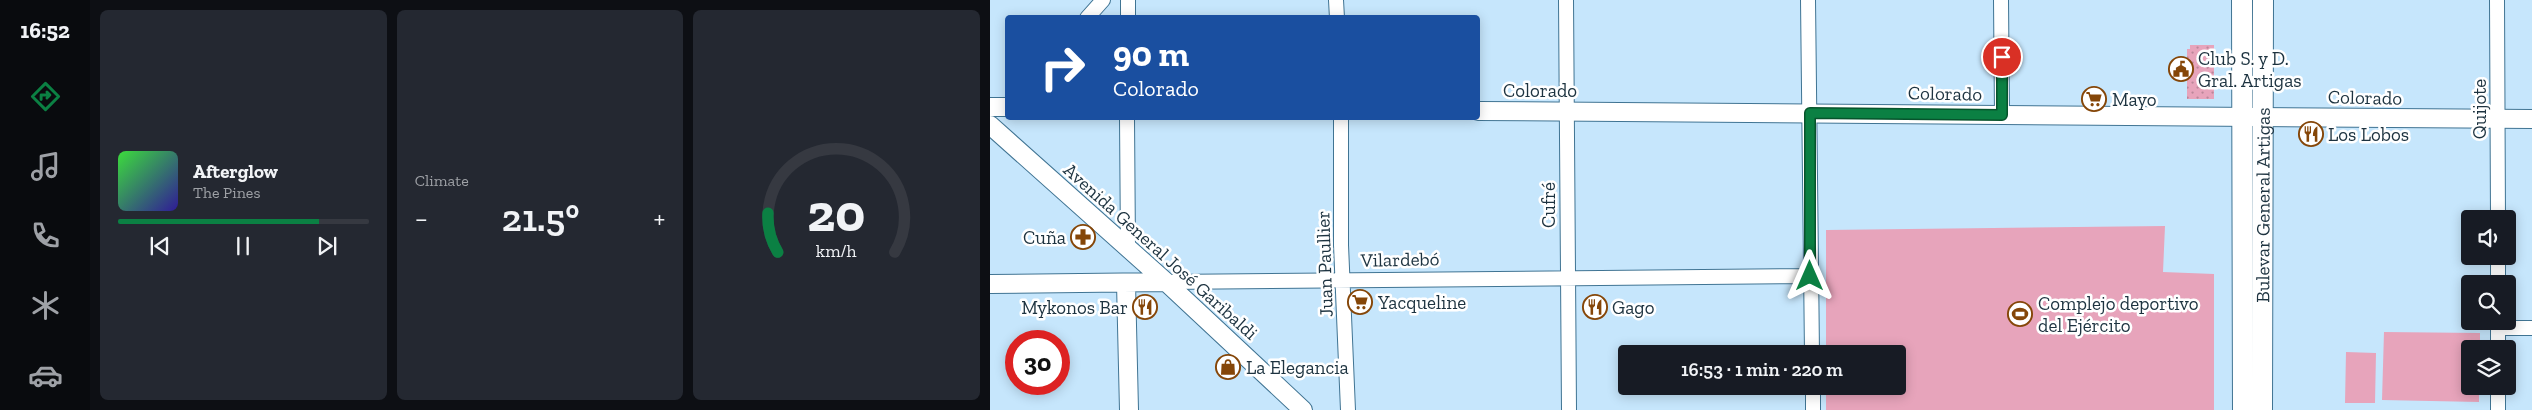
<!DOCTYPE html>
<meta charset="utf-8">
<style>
:root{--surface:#171b24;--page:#242831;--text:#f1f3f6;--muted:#9ea1a6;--line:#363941;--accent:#0b8043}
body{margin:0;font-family:"Zilla Slab",serif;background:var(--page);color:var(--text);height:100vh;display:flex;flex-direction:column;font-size:19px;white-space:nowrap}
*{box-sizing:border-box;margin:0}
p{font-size:16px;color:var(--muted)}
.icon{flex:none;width:28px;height:28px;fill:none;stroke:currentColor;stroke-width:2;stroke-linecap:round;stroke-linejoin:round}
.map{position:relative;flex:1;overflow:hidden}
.panel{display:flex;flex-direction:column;gap:10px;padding:10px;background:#0d0f14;width:900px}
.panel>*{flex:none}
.top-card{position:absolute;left:15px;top:15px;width:475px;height:105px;border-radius:5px;box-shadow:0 2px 12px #0003;background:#1a4fa0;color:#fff;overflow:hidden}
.controls{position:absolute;left:1471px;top:210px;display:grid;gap:10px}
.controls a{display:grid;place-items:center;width:55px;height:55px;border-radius:5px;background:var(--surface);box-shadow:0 2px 12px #0003;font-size:25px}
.speed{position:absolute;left:15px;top:330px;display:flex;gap:10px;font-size:25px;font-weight:700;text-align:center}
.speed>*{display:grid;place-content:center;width:65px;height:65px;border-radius:50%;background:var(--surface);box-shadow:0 2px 12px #0003;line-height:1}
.speed .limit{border:8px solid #d22;background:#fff;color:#111}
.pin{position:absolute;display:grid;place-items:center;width:42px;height:42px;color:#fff;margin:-21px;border:2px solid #fff;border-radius:50%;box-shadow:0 1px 5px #0007}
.me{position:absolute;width:55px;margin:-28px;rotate:0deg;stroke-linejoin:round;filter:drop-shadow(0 0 4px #0008)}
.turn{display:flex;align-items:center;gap:18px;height:105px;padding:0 25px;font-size:22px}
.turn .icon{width:65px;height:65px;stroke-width:2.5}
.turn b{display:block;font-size:35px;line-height:42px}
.big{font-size:38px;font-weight:600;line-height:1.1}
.panel .widget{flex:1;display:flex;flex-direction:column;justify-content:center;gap:8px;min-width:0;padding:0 18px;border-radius:8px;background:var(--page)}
.panel .dial{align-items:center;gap:0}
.dial svg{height:130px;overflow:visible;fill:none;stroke:var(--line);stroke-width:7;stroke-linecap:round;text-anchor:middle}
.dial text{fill:var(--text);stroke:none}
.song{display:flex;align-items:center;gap:15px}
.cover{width:60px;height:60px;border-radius:8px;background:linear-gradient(135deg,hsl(120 70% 55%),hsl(250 70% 35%))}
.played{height:5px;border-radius:2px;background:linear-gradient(90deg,var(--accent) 80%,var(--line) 80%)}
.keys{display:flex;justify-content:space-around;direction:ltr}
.heat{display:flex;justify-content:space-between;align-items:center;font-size:28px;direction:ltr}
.panel .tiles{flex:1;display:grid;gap:10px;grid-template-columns:repeat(3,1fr)}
.trip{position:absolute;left:628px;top:345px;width:288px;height:50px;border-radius:5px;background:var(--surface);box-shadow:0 2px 12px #0003;font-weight:600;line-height:50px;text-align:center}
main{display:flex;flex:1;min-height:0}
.tab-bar{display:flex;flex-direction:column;width:90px;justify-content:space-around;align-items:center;background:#090b0e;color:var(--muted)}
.tab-bar .icon{width:35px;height:35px}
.tab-bar .active{color:var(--accent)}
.tab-bar b{font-size:22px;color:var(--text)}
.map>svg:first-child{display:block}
</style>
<main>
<nav class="tab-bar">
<b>16:52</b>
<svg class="icon active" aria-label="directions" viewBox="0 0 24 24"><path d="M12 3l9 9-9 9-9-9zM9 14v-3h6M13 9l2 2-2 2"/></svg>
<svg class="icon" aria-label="music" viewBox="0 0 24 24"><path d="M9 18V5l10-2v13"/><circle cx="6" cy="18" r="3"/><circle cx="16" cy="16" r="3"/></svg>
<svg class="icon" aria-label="phone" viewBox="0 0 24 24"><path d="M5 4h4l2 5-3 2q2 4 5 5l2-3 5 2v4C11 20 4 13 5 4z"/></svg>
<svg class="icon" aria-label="climate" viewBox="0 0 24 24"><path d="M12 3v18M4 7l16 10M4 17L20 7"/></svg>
<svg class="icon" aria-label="car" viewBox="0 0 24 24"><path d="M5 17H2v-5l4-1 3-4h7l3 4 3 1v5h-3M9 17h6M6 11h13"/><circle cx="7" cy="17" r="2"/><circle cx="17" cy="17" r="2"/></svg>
</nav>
<section class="panel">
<div class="tiles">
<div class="widget">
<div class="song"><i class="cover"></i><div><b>Afterglow</b><p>The Pines</p></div></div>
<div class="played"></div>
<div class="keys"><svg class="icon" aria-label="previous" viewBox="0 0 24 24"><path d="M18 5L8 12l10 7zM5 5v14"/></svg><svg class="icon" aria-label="pause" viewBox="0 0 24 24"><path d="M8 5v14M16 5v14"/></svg><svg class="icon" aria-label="next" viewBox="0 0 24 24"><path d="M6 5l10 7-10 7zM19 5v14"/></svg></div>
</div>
<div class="widget"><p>Climate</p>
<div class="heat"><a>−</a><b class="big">21.5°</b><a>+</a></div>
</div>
<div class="widget dial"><svg viewBox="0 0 100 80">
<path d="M14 69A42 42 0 1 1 86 69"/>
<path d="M14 69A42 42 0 0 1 8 45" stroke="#0b8043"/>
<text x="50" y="56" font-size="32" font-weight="700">20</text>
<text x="50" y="72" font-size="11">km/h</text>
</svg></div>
</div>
</section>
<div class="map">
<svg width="1542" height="410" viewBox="0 0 1542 410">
<defs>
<pattern id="grass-dots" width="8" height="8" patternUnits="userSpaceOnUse" patternTransform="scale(1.25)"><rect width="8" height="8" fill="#e7a4bb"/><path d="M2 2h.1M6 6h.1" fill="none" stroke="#bb8699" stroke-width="1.8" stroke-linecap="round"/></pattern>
</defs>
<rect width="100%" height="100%" fill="#c6e6fc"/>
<path fill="url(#grass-dots)" d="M1200,45H1224V99H1197V49H1200Z"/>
<path fill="#e7a4bb" d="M1175,226L1173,272L1224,274V410H836V386H906V354H836V230Z
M1394,332L1490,333V349H1480V386H1489V402L1392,400Z
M1356,352L1386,353L1385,403H1355Z"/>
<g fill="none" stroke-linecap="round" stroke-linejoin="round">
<defs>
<path id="minor" d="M346,0L347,18
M576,0L579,410
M818,0L822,354
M1011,0L1012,115
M1507,0L1508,219
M97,18L113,0
M138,18V0
M137,118L138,250
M351,118V245L358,410
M1508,256V284
M176,282L820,276
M1509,328H1542
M1508,349V321
M823,386V410
M1508,410V386"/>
<path id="tertiary" d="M0,107H18
M488,111L1542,119
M0,125L176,282L313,410
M136,283L139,410
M0,284L176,282"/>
<g id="secondary">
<path d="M1252,0L1253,410"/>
<path id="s1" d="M1272,410L1273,0"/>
</g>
</defs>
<use href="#minor" stroke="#407493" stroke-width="16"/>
<use href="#tertiary" stroke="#407493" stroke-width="20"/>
<use href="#secondary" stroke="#407493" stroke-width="22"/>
<use href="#minor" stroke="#fff" stroke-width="14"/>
<use href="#tertiary" stroke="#fff" stroke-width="18"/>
<use href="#secondary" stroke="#fff" stroke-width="20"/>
</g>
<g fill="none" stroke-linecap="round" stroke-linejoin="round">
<defs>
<path id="route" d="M820,276V113L1012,115V57"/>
</defs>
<use href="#route" stroke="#07532c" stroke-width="12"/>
<use href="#route" stroke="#0b8043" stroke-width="9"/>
</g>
<defs>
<symbol id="civic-ring" viewBox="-11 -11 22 22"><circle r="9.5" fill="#fff" stroke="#854608" stroke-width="1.5"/><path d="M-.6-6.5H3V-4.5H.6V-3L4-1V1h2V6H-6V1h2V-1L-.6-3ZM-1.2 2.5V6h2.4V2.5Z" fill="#854608"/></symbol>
<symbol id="supermarket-ring" viewBox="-11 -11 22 22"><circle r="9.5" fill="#fff" stroke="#854608" stroke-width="1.5"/><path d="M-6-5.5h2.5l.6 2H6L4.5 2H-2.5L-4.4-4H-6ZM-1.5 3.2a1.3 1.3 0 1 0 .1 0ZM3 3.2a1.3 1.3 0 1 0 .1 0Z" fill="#854608"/></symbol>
<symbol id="restaurant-ring" viewBox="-11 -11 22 22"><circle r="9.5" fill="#fff" stroke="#854608" stroke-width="1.5"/><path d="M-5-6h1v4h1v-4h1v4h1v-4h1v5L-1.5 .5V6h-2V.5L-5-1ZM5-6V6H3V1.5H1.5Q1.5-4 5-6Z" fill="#854608"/></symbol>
<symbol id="pharmacy-ring" viewBox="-11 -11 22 22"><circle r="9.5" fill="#fff" stroke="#854608" stroke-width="1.5"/><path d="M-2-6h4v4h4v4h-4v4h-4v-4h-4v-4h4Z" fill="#854608"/></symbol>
<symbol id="stadium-ring" viewBox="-11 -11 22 22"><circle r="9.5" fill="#fff" stroke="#854608" stroke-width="1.5"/><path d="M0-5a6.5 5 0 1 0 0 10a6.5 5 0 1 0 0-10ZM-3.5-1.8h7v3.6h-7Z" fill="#854608"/></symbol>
<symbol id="shop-ring" viewBox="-11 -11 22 22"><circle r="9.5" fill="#fff" stroke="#854608" stroke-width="1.5"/><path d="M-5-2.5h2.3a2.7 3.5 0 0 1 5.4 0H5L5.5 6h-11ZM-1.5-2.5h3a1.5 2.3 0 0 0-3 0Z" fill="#854608"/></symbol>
</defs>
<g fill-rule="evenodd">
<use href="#civic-ring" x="1177" y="55" width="28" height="28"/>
<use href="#supermarket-ring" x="1090" y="85" width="28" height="28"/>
<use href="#restaurant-ring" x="1307" y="120" width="28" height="28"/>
<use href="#pharmacy-ring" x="79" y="223" width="28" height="28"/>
<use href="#supermarket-ring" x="356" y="288" width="28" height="28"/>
<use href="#restaurant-ring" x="141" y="293" width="28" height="28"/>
<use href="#restaurant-ring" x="591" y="293" width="28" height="28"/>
<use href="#stadium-ring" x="1016" y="300" width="28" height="28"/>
<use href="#shop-ring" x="224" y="353" width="28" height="28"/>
</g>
<g text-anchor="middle" stroke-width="5" stroke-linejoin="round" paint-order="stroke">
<g font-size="19" fill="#1d3340" stroke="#fff" text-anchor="start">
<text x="1208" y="65">Club S. y D.<tspan x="1208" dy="22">Gral. Artigas</tspan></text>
<text x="1122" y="106">Mayo</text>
<text x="1338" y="141">Los Lobos</text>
<text x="76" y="244" text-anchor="end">Cuña</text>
<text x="388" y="309">Yacqueline</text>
<text x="1048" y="310">Complejo deportivo<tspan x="1048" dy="22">del Ejército</tspan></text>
<text x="138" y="314" text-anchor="end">Mykonos Bar</text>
<text x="622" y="314">Gago</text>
<text x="256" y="374">La Elegancia</text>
</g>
<g font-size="19" fill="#1d3340" stroke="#fff">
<text x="550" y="97">Colorado</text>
<text transform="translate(955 93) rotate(1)" y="7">Colorado</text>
<text transform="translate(1375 97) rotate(1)" y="7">Colorado</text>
<text transform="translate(1489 109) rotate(-90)" y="7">Quijote</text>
<text transform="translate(558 205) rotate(-90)" y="7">Cufré</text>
<text dy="7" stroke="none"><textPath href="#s1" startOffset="205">Bulevar General Artigas</textPath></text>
<text transform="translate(171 251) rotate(42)" y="7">Avenida General José Garibaldi</text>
<text transform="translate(410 259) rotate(-1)" y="7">Vilardebó</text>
<text transform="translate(334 264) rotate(-92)" y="7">Juan Paullier</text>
</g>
</g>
</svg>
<div class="controls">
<a><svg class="icon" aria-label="sound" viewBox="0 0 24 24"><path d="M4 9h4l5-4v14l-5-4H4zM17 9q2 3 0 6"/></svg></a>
<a><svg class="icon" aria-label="search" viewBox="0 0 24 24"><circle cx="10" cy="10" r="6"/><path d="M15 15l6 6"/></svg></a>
<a><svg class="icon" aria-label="layers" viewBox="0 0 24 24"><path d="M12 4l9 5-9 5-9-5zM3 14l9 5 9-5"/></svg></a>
</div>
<div class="speed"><div class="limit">30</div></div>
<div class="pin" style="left:1012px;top:57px;background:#d93025"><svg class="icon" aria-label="arrive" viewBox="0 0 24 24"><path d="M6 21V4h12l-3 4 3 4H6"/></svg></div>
<svg class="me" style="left:820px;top:276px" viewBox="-20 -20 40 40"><path d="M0-17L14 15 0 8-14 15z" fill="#0b8043" stroke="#fff" stroke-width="4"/></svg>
<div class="trip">16:53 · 1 min · 220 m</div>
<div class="top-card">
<div class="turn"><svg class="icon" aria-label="right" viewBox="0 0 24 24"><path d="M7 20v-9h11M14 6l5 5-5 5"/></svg><div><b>90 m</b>Colorado</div></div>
</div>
</div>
</main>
